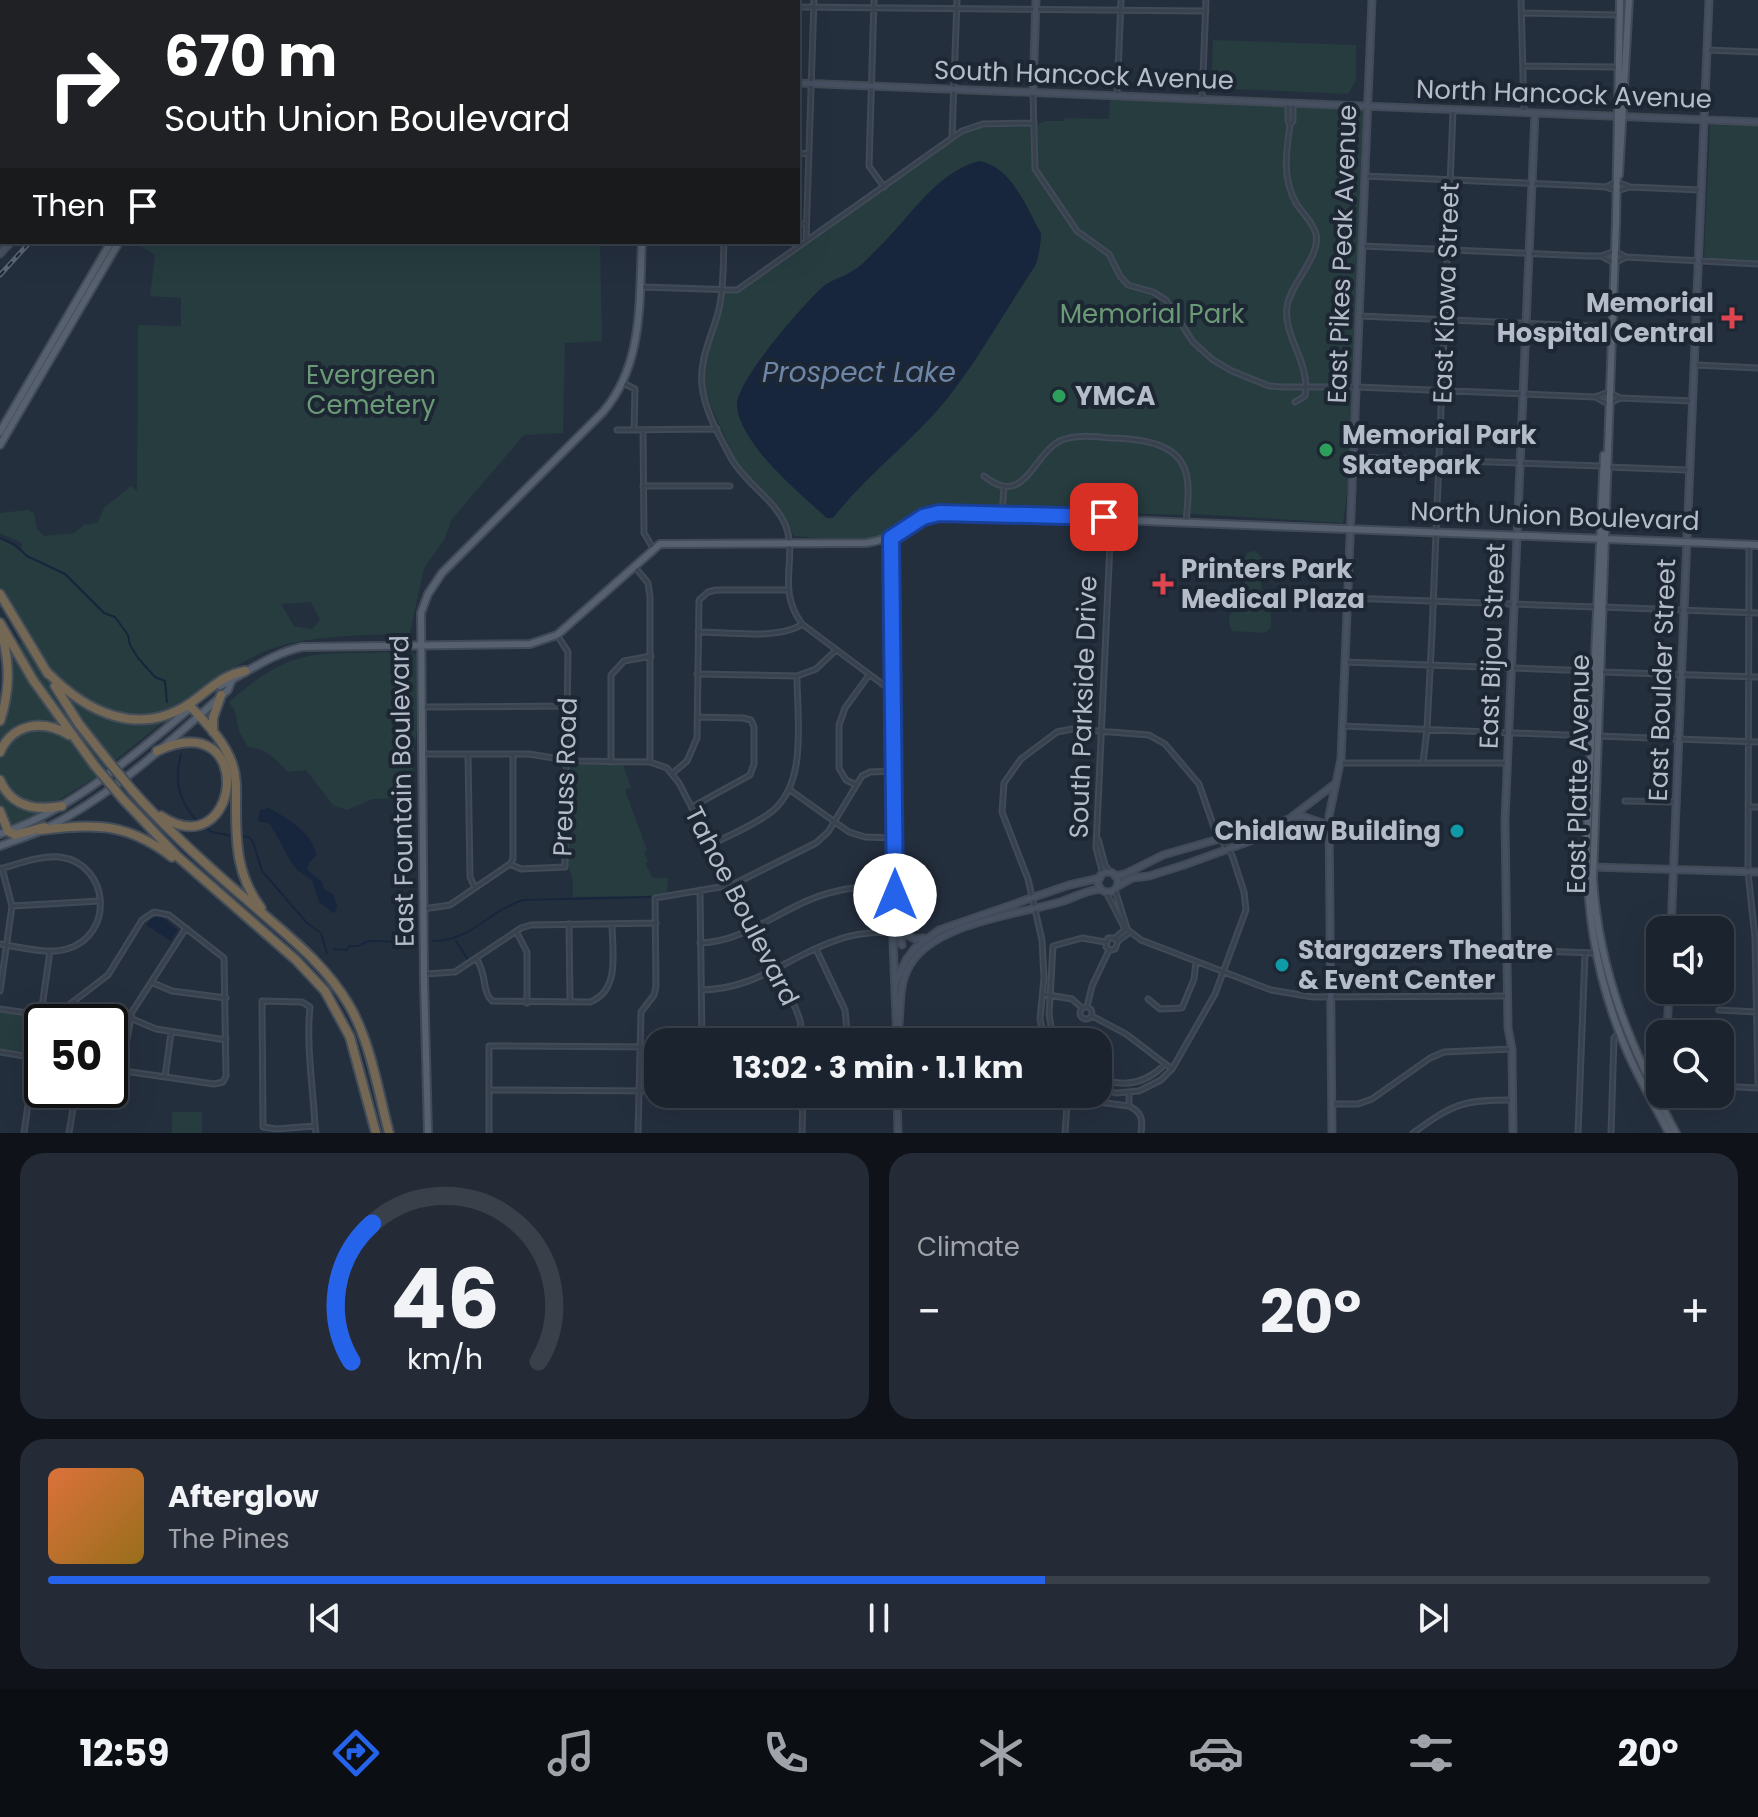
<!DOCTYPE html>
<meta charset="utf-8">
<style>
:root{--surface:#1b232e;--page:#242b36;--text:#f1f3f6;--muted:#a0a4aa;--line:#39404a;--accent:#2563eb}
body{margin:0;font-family:Poppins,sans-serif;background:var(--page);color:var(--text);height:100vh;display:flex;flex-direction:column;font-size:30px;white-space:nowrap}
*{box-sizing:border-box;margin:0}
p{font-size:26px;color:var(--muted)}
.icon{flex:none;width:44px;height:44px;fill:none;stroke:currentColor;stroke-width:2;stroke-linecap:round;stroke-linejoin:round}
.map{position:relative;height:1133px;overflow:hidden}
.details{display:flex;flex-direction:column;gap:20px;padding:20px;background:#0f1319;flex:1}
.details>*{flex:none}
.guide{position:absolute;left:0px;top:0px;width:800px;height:244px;box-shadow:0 8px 32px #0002,0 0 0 2px var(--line);background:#202124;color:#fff;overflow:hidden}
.fabs{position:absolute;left:1646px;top:916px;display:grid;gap:16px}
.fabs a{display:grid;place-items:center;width:88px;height:88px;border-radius:16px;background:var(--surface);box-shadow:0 8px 32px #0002,0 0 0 2px var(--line);font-size:40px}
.speed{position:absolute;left:24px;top:1004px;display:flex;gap:16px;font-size:40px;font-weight:700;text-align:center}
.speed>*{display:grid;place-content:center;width:104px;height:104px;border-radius:50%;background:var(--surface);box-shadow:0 8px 32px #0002,0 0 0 2px var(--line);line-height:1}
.speed .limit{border:4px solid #111;border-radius:12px;background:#fff;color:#111}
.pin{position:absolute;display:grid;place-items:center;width:68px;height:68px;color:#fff;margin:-34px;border-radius:16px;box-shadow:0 4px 12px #0006}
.me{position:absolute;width:88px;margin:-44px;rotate:0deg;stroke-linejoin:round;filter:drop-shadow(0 0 6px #0008)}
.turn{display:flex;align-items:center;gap:28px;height:168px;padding:0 32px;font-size:36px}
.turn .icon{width:104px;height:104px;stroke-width:2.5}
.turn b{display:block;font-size:56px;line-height:68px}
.then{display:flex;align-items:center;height:76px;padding:0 32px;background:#0003;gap:16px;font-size:30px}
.big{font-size:60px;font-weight:700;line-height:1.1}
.details .widget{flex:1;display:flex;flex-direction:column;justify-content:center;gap:12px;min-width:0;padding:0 28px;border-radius:24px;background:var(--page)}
.details .dial{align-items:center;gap:0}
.dial svg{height:208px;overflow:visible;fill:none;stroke:var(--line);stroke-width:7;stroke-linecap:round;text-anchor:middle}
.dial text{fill:var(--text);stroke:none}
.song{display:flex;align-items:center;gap:24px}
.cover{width:96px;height:96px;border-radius:12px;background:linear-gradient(135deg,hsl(20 70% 55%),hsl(40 70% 35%))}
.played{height:8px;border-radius:4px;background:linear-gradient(90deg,var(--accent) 60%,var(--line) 60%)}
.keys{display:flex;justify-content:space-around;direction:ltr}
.heat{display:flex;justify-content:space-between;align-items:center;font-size:44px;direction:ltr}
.details .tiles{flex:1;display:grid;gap:20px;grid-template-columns:1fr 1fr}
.widget:last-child{grid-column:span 2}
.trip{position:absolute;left:644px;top:1028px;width:468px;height:80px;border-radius:24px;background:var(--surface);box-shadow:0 8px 32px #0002,0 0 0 2px var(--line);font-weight:700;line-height:80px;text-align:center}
.menu{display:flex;height:128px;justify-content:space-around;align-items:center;background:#0b0e12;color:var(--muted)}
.menu .icon{width:56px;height:56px}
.menu .selected{color:var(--accent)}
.menu b{font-size:36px;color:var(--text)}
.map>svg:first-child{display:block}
</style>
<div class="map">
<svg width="1758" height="1133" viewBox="0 0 1758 1133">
<rect width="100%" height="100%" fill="#242f3e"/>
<path fill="#263c3f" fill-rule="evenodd" d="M1213,40L1356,45V80L1348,94L1211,88Z
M1110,100L1363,110L1348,487L1343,523L1193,514L1180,515L951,507C920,508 908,527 882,535C854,544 821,538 794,536L784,517L736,462L705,393V366L725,293L740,291L972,128L1033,126L1045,121H1064L1065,118L1109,119Z
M1710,125L1758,126V262L1708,259L1704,256Z
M134,242H600L602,341L565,343L563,433L524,435L452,519L444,540L424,568L410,633C367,636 319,634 277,647C207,669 184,734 100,709L102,715L135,721L170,716L91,780L8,831L0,810V721L8,691L9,675L6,652L30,637L20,631L0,590V538L21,550L22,543L0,533V513L28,510L34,513L37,529L44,536L74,533L84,525L97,523L105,507L131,486L137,491L138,325L181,326V298L150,296L155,255ZM311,602L320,620L312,629L294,626L281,604Z
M1256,551L1262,558L1261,595L1271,610V627L1265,633L1232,631C1223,615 1236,609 1242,596C1247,586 1243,568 1245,557L1248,552Z
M385,652L421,654V708L414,749L411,798L373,799L347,810L333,805L306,770L288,772C276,759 267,749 248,747L239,731L235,711L229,702C256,678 285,657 322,654C343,652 364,654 385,652Z
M569,765H623L631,787L625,790L647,850L644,852L648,862L645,863L653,878H668L667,893L646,896L573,897V881L568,865Z
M0,1012L38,1017L32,1055L0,1050Z
M172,1112H202V1133H172Z"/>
<path fill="#17263c" d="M979,161C1012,167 1026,207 1041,233C1041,242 1039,257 1035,266C1007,308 978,360 947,399C912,442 867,474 833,518H827C799,493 740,444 737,406C735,382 805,302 825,285C833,279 844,277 852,271C861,267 868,258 875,251C908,221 934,173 979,161Z
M269,808C286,817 314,834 316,855L309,863L307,870L322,882L324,889L333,894L337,905L336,912L333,913L319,902L312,880L297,870L291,862L270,824L258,821L260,810Z
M161,916L178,930L171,941L146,925L152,918Z"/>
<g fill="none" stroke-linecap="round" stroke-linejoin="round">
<path stroke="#17263c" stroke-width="2" d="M0,538L15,545L27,556L65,574L104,613L115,617L128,635L130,645L138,658L155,677L165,681L167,702
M181,754C174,780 178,799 196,820
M205,827L212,832L232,836
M238,836L249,837L253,842L262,871L307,923L321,933L327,953
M433,941C474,940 488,911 523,900L652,897
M456,941L468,960
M334,949L347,950L349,946H358L368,941L417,942"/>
<path stroke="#17263c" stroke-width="4" d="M0,71L2,68
M0,227L2,222"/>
<defs>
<path id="street" d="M447,0L484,2
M874,0L869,166L884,187
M1521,0L1524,112
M305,1L374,0
M732,2L733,0
M798,7L1206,11
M1522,13L1618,15
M1707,50L1758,52
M1523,66L1619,67
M1033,93L1035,169L1077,231L1109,254L1120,276L1128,285L1153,292L1166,300L1193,342L1213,360L1232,371L1269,386L1283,387H1357L1595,397L1609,392L1620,398L1693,401
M1117,96L1121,0
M1202,100L1206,0
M1288,104V121L1290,125L1293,121V104
M1290,125C1286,152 1282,178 1296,203C1302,213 1313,222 1316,234C1321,256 1290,284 1287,307C1283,337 1311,363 1305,396L1295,402
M952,136L957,0
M798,153L809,154
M1365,176L1591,186L1606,187L1617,191L1630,187
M1606,187L1617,182L1630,187L1700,190
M798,224H806
M806,240L814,0
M724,242C723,264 724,287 719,309C713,334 699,358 702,385C704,410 720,437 731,458C745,483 774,499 785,524C799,559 775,587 802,624L893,692
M1363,246L1588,256H1601L1615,251L1626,257L1758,264
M1601,256L1614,263L1626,257
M641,287L737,290L962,131L983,124L1033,123
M1359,316L1611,327
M1613,322L1625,327L1696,331
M1695,365L1758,368
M623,383L635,389L634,430
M1595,397L1608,404L1620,398
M617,430L717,429
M643,430L644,533L653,548
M1353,457L1601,466
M1608,467L1688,470
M984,476C1025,510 1033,452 1062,440C1077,434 1096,437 1112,438C1140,439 1182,442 1187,478C1190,492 1187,508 1186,522
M643,486H730
M1002,514L1004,486
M1749,545L1748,872L1755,938L1758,1083
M635,567L648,583L650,597V762
M1348,598L1596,607
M1603,607L1758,613
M698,632C725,632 781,640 802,624
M1345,662L1593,671
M1601,672L1758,677
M697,674L797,676L816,669L836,650
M424,707L568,706
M1342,726L1590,736
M1598,736L1758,742
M422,754H529L572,761L650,762L667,768L679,783L795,1007L800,1020L803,1042
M468,754L470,877L475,888
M611,762V675L624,661L651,656
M1340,763H1507
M1423,763L1427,729L1432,633L1453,111
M673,773L687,761L697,738L699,600L708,592L716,590H786
M856,785L846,780L839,768V725L845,708L869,675
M790,790L849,832L865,837L894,838
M1625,801L1677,802
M692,807L750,775L754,764V727L751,720L743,718L698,717
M1749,807H1758
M1098,839L1105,865L1111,873
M712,844C730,835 750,827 767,815C809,788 797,719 797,676
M510,864L521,869L565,867L568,652L557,635
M0,869C18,864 41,855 60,857C110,864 115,935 67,949C47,955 20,947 0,944
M1103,874L1096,848L1111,521
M700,890L702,1042
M1115,890L1127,928
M1106,892L1124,927L1141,940L1271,990L1313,997L1507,996
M12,906L100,901
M423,909L450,905L510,864L513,859V754
M569,924L570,1002
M516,931L527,952V1003
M1115,938L1127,928
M1118,941L1113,938H1108L1106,947L1111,950L1115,949L1118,941L1130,932
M700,943C741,942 773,915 809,900C837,888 865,885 895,885
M816,949L845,1010L848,1042
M1506,950L1595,953
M477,960C487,975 482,992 492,1001L590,1002C621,990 612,951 612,924
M425,974L455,972L521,928L531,925L656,923
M153,983L172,991L226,998
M702,990C760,988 786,957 837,940C855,933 874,932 893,932
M0,991L12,906L2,868
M1043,994L1072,999L1082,1008
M1148,999L1160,1009L1182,1008L1194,979L1196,962
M69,1006L81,1022
M1080 1013a6 6 0 1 1 12 0a6 6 0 1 1-12 0Z
M1087,1007L1092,986L1109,950
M0,1009L48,1016L57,1014L108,975L142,920L154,912L169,915L224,958L226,1076L223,1082L214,1084L110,1069
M1719,1010L1757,1012
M1092,1016L1126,1034L1172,1069
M130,1018L156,1029L226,1040
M752,1042L753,1033
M1045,1042L1040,1019L1044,978L1042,940L1028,879L1002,812L1004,783L1021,759L1057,732L1072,729L1149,735L1165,744L1199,784L1216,833L1232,855L1244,892L1246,910L1215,994L1172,1069L1161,1080L1139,1091L1116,1093L1098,1088
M1054,1042L1049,1015L1053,946L1082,938L1105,942
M0,1052L42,1059
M121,1071L132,1012L186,928
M165,1077L171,1033
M1098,1078C1124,1088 1146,1084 1165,1064
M1720,1086L1758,1088
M490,1090L658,1091
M1129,1095V1106C1142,1112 1143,1120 1141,1133
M1088,1096L1098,1102L1129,1106
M1332,1104H1358L1372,1099L1430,1058L1444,1052L1512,1049
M315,1126L276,1129L263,1127L262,1001L302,1002L310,1007C306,1046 313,1087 315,1126L316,1133
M24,1133L50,951
M69,1133L76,1090
M489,1133V1046L658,1047
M638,1133L641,1012L654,995L656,986L655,898L732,885L816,843L828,832L862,776L870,772L894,771
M802,1133L803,1094
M1065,1133L1067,1105L1089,1094
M1413,1133C1453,1104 1462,1100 1512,1100
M1578,1133L1585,954
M1611,1133L1614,1038L1617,1034"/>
<path id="secondary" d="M219,2L220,0
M650,2V0
M798,83L1758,122
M1033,93L1036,0
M0,254L11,242
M891,538L895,885L893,941L897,1042
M1296,817L1302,816L1325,824
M1592,867L1758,872
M1098 882a10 10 0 1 1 20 0a10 10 0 1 1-20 0Z
M1115,876L1125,874L1163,855L1289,819L1336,783
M1118,886L1132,878L1149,876L1184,865L1272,833L1329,824
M897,907L903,933L915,939L924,938
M897,923L902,945
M1671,930L1709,0
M896,982L906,960L915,948L939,930L1069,885L1100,878
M898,1031C902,1008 897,987 910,965C935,923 1016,915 1060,902C1074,898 1086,890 1101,889
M1667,1034L1669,990
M897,1094L898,1133
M1664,1109V1094
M1332,1133L1329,816L1341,759L1372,0
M1513,1133L1512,1049L1508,1028L1505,820L1535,113"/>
<path id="primary" d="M1620,0L1616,222L1593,879C1599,975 1632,1050 1676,1133
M1619,175L1629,0
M0,432L111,242
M0,445L119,242
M1604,455L1587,835C1585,909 1597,982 1627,1051C1639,1079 1655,1106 1669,1133
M220,686C247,673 270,654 302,647L530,644L557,635L660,544L866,543C894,540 912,519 939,513L1758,545
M48,827C115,794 172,739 228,690L231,682
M0,834C74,809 132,756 192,707
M0,846L38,832
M428,1133L424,979L421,613L428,594L442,573L603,412C644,364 639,301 642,242"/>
<path id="highway" d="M0,594L48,674
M0,623L33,680L95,766
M47,672C86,712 139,739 192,702C210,689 223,675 245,671
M55,686L79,724L105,757
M191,707C207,724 224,741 232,763C237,777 236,792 236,807C236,845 237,876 261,908
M0,721C10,691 10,665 2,634
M213,732V718L221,695
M157,751C259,704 240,868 161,816
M0,752C13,723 43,719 69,735
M0,780C11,807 36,811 62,806
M132,790C167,830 206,865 247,900C283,932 324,962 349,1005C371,1043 378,1091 389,1133
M122,798L177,856L296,960L325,991L350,1037L376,1133
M0,811L8,831L15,835L44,827
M41,830C95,823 128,823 172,857"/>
</defs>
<use href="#street" stroke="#414a57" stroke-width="7"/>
<use href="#secondary" stroke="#414a57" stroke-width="9"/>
<use href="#primary" stroke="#414a57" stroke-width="10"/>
<use href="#highway" stroke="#434c59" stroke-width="12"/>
<use href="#street" stroke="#38414e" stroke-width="3"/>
<use href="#secondary" stroke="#465061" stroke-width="5"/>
<use href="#primary" stroke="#56606e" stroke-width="6"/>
<use href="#highway" stroke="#746855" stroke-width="8"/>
<defs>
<path id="rail" d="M232,2L233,0
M0,275L30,242"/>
</defs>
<use href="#rail" stroke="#5a6575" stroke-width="5"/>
<use href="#rail" stroke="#1d2633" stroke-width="2" stroke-dasharray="6" stroke-linecap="butt"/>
<defs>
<path id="highway-bridge" d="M105,757L132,790
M95,766L122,798"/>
</defs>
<use href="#highway-bridge" stroke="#434c59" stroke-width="12" stroke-linecap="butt"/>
<use href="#highway-bridge" stroke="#746855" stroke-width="8"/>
</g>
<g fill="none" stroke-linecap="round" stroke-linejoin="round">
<defs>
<path id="route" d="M895,895L891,538L923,517L939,513L1104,517"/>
</defs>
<use href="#route" stroke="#184099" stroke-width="20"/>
<use href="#route" stroke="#2563eb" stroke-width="14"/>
</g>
<g fill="#e0444e" stroke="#1d2633" stroke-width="3">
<path d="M1728 306h8v8h8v8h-8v8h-8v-8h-8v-8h8z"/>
<path d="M1159 572h8v8h8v8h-8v8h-8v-8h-8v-8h8z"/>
</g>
<g fill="#2e9e5b" stroke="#1d2633" stroke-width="3">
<circle cx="1059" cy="396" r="8"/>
<circle cx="1326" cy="450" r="8"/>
</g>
<g fill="#0f9aa8" stroke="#1d2633" stroke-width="3">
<circle cx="1457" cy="831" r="8"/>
<circle cx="1282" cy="965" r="8"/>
</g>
<g text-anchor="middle" stroke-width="8" stroke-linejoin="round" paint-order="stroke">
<g font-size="26" fill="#b4bcc9" stroke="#1d2633">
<text transform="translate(1084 75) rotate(2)" y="9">South Hancock Avenue</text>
<text transform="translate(1564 94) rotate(2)" y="9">North Hancock Avenue</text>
<text transform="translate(1342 254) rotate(-88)" y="9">East Pikes Peak Avenue</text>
<text transform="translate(1446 293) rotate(-88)" y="9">East Kiowa Street</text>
<text transform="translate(1555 516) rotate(2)" y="9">North Union Boulevard</text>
<text transform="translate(1492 646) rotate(-88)" y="9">East Bijou Street</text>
<text transform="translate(1662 680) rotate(-88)" y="9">East Boulder Street</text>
<text transform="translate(1083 707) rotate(-88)" y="9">South Parkside Drive</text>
<text transform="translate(1578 774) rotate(-89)" y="9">East Platte Avenue</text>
<text transform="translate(565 777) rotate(-88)" y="9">Preuss Road</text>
<text transform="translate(402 791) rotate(-91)" y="9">East Fountain Boulevard</text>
<text transform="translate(742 906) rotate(63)" y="9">Tahoe Boulevard</text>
</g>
<g font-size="26" font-weight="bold" fill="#b4bcc9" stroke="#1d2633" text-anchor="start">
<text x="1714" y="312" text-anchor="end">Memorial<tspan x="1714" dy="30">Hospital Central</tspan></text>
<text x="1075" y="405">YMCA</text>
<text x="1342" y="444">Memorial Park<tspan x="1342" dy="30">Skatepark</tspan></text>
<text x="1181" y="578">Printers Park<tspan x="1181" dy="30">Medical Plaza</tspan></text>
<text x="1441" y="840" text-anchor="end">Chidlaw Building</text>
<text x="1298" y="959">Stargazers Theatre<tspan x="1298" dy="30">&amp; Event Center</tspan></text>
</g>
<g font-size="26" fill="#6b9a76" stroke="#1d2633">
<text x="1152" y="323">Memorial Park</text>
<text x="371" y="384">Evergreen<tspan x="371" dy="30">Cemetery</tspan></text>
</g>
<g font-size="28" font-style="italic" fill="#6d86a8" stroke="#1d2633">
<text x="859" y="382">Prospect Lake</text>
</g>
</g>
</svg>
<div class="fabs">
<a><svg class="icon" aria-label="sound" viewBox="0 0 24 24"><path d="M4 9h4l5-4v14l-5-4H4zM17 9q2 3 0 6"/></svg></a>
<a><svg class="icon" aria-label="search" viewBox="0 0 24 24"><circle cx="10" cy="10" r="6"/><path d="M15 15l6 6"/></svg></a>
</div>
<div class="speed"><div class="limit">50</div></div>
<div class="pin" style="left:1104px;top:517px;background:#d93025"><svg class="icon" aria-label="arrive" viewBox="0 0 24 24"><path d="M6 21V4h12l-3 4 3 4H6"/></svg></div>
<svg class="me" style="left:895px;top:895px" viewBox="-20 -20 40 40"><circle r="19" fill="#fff"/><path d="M0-13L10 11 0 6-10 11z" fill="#2563eb"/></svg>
<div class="trip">13:02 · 3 min · 1.1 km</div>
<div class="guide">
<div class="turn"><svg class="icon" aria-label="right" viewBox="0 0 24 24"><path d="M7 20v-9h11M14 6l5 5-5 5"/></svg><div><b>670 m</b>South Union Boulevard</div></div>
<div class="then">Then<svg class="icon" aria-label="arrive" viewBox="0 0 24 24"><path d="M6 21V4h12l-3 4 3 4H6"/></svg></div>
</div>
</div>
<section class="details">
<div class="tiles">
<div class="widget dial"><svg viewBox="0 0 100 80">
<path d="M14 69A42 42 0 1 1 86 69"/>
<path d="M14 69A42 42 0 0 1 22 16" stroke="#2563eb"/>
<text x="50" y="56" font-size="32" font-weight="700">46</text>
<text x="50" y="72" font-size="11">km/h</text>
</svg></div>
<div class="widget"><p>Climate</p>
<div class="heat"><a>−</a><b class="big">20°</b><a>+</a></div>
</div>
<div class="widget">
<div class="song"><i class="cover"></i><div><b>Afterglow</b><p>The Pines</p></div></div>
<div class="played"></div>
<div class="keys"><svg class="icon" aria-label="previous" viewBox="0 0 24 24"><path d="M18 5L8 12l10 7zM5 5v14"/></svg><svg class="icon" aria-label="pause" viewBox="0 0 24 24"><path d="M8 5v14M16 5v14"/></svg><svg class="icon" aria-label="next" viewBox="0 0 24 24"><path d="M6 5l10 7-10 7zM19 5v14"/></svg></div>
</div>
</div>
</section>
<nav class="menu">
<b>12:59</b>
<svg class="icon selected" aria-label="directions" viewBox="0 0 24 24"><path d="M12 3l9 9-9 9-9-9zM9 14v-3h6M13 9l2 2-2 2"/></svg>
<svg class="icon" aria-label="music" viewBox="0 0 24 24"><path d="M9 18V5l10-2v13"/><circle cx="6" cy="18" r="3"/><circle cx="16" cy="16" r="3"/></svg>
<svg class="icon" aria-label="phone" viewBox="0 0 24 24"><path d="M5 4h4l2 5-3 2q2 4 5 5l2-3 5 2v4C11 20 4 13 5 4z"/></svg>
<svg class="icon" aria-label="climate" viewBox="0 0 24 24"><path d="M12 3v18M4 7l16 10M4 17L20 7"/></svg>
<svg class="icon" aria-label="car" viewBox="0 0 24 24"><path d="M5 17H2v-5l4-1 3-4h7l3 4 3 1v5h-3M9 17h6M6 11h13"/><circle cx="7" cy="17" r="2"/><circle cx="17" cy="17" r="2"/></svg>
<svg class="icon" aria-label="filters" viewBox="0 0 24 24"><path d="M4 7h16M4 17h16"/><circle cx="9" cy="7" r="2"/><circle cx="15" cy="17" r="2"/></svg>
<b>20°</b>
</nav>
